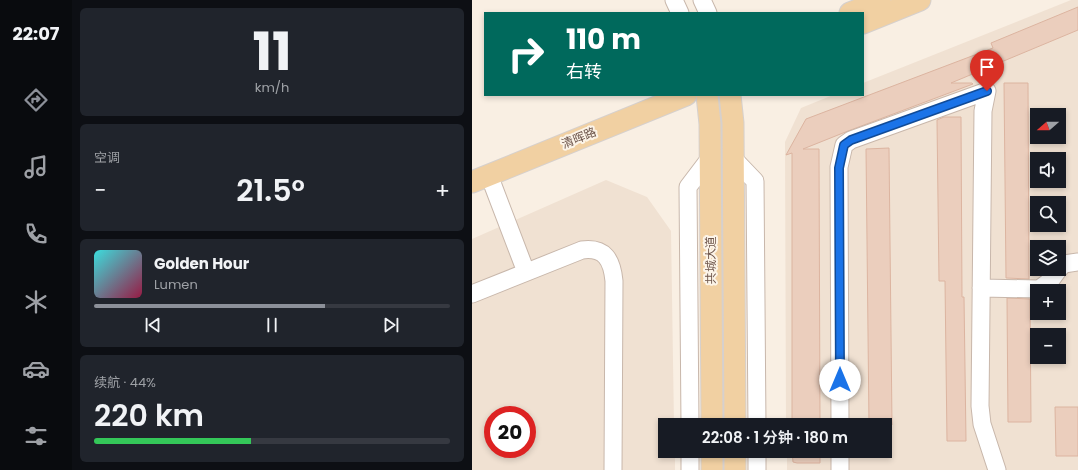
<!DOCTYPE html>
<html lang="zh">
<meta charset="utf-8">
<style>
:root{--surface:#171b24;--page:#20242c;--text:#f1f3f6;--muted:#9ea1a6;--line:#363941;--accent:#8c9099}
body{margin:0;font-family:Poppins,"Noto Sans SC",sans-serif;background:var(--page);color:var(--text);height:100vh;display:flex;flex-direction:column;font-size:15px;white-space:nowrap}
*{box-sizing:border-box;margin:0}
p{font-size:13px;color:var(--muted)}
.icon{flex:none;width:22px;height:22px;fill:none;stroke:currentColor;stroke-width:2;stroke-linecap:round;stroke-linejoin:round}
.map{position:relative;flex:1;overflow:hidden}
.side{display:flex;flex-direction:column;gap:8px;padding:8px;background:#0d0f14;width:400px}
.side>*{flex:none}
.hud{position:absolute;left:12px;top:12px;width:380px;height:84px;border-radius:0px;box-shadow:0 2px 6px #0003;background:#00695c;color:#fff;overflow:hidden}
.needle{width:26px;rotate:250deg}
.buttons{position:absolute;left:558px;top:108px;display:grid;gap:8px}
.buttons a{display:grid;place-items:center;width:36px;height:36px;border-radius:0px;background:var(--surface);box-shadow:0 2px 6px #0003;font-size:20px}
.speed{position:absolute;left:12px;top:406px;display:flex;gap:8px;font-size:20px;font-weight:700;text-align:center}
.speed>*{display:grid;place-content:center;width:52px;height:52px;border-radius:50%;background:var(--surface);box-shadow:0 2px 6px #0003;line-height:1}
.speed .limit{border:6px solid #d22;background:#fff;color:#111}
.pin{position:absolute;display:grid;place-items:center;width:34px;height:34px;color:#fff;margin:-41px -17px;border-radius:50% 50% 50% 0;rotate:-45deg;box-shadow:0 0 4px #0007}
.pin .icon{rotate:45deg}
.me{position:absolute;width:44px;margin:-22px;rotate:0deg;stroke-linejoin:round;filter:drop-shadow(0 0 3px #0008)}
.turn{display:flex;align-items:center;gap:14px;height:84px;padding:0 16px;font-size:18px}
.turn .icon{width:52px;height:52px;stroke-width:2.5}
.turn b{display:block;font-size:28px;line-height:34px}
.big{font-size:30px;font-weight:600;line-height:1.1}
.side .tile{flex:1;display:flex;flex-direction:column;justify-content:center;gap:6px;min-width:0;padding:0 14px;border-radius:6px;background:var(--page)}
.side .dial{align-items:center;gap:0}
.dial b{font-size:52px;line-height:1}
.song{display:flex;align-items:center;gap:12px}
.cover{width:48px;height:48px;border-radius:6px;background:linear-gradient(135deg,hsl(180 70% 55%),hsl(340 70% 35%))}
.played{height:4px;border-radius:2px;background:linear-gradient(90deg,var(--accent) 65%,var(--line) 65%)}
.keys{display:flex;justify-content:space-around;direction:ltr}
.heat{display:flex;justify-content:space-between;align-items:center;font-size:22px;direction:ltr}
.charge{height:6px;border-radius:3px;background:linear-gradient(90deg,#34c759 44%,var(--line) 0)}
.trip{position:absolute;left:186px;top:418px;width:234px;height:40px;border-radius:0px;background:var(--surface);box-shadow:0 2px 6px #0003;font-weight:600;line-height:40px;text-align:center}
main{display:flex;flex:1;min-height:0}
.tabs{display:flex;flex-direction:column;width:72px;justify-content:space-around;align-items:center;background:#090b0e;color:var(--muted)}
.tabs .icon{width:28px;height:28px}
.tabs .selected{color:var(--accent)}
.tabs b{font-size:18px;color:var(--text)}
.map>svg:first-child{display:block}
</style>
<main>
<nav class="tabs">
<b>22:07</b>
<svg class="icon selected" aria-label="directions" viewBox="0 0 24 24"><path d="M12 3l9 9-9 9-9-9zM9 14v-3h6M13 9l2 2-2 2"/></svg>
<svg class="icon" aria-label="music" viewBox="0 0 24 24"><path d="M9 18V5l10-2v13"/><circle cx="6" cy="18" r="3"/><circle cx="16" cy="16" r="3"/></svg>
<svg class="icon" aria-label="phone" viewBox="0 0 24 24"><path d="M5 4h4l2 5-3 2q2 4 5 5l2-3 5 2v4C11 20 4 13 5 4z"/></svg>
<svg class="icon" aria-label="climate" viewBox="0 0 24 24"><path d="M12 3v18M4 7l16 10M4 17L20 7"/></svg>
<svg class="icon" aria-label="car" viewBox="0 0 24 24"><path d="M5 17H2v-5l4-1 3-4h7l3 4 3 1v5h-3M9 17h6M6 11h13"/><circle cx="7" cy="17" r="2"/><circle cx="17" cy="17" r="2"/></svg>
<svg class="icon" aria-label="filters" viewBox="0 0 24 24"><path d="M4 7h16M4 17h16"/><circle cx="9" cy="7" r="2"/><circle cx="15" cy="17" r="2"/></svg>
</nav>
<section class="side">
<div class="tile dial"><b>11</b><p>km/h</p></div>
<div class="tile"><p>空调</p>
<div class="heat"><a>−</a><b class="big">21.5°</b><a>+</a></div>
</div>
<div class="tile">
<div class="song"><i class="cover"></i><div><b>Golden Hour</b><p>Lumen</p></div></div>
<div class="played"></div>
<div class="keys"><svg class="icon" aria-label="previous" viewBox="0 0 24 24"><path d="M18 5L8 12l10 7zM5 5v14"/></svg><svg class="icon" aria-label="pause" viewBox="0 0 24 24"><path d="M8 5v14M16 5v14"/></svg><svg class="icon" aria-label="next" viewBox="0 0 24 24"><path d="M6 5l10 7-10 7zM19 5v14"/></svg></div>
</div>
<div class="tile"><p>续航 · 44%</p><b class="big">220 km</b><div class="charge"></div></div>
</section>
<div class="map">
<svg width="606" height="470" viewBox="0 0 606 470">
<rect width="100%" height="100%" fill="#f9efe3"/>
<path fill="#f0e1d2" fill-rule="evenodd" d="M599,0H606V470H315V451H413V425H314L313,142L329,108L361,95H391V83ZM565,115H587V137H565ZM565,159H587V181H565ZM565,203H587V225H565ZM565,247H587V269H565ZM565,291H587V313H565ZM565,335H587V357H565Z
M134,180L175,197L199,231L202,425H193V451H203V470H0V239ZM21,415H55V449H21Z"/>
<path fill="#ebcebd" stroke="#dcb4a0" d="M606,7V30L479,83H500L501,84L376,131L331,149H347L348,425H320V153L314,155L334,119L521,48L519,43Z
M532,83H556L557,279L534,278Z
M472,117H489L490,297H492L494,441H475L473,281H467L465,120Z
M417,148L420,425H397L394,149Z
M535,298L558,299L559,422H536Z
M583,407H606V456H584Z
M320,451H348V463H325L321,462Z"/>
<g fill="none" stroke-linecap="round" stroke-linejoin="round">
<defs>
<path id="minor" d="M202,0L208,13
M230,0L236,13
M515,91L511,111L508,406L510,424L525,470
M261,158L283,181L285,425
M17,175L54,272
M587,269L592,264L606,262
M509,288L567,289L579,280L587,269
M0,294L110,250C133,247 140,260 142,281L141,470
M218,425L216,187L238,158
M368,425L367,167L372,145L379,140L515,91
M218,451V470
M285,451V470
M368,451V470"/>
<path id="major" d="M378,13L408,1
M391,23L448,0
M235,95L238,124L240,425
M258,95L261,123L263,425
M0,182L214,95
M240,451V470
M263,451V470"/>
</defs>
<use href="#minor" stroke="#c8b7ab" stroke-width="19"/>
<use href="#major" stroke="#d6d0cd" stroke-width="23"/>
<use href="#minor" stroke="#fff" stroke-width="17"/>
<use href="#major" stroke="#f1d0a2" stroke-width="21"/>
</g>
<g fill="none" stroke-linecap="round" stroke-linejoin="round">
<defs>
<path id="route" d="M368,380L367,168L372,145L379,140L515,91"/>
</defs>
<use href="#route" stroke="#114b97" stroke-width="10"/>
<use href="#route" stroke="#1a73e8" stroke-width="7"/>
</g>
<g text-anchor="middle" stroke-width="4" stroke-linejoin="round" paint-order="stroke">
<g font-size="12" fill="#6e564c" stroke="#fcf4e8">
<text transform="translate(107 138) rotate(-22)" y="4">清晖路</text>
<text transform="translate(239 260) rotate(-90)" y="4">共城大道</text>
</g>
</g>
</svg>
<div class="buttons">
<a><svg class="needle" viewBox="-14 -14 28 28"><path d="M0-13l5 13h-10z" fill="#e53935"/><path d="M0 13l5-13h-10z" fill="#9ea1a6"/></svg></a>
<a><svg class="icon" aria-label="sound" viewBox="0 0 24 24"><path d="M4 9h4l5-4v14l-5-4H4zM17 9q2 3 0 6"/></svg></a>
<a><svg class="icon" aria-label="search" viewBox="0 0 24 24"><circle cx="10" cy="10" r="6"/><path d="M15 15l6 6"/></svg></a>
<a><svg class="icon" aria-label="layers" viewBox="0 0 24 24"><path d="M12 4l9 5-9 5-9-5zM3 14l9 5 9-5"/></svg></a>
<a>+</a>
<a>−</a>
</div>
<div class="speed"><div class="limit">20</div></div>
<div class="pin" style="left:515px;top:91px;background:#d93025"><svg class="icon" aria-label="arrive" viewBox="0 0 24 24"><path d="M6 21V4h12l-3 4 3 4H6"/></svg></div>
<svg class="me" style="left:368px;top:380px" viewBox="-20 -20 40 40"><circle r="19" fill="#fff"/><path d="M0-13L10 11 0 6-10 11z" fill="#1a73e8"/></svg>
<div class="trip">22:08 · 1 分钟 · 180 m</div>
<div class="hud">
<div class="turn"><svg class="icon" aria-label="right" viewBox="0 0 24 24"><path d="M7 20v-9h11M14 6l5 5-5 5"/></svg><div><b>110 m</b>右转</div></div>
</div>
</div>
</main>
